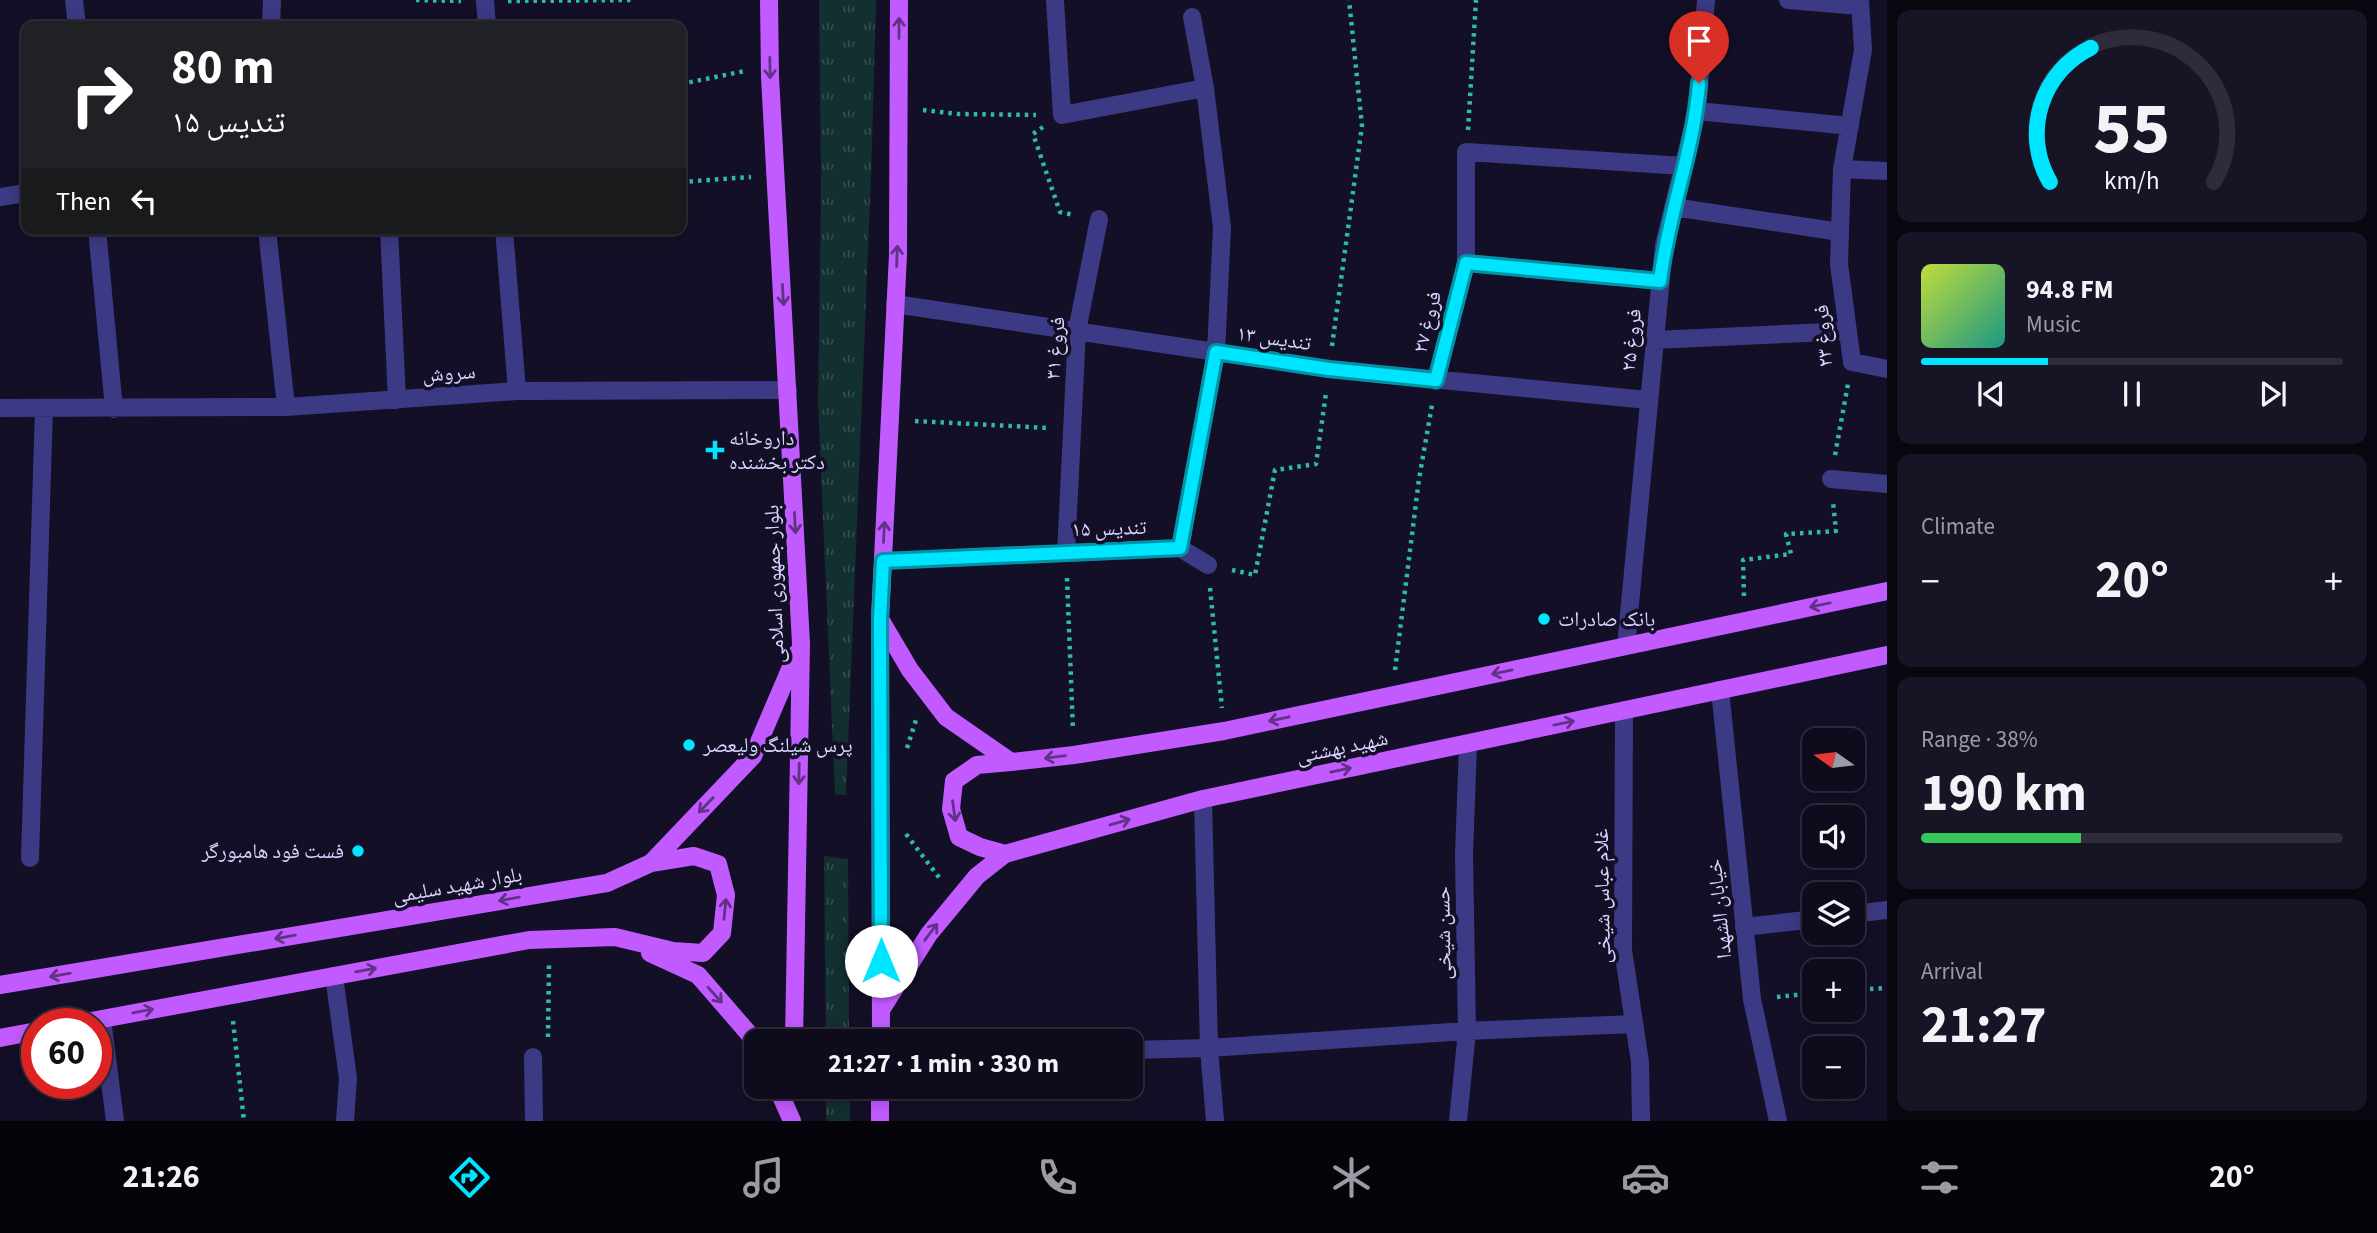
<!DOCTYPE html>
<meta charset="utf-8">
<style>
:root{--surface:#0e0b1c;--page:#171425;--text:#f1f3f6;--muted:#9b9ba3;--line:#2e2b3b;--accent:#00e5ff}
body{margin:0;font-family:"Source Sans 3","Noto Naskh Arabic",sans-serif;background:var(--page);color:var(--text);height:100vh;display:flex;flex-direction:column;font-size:26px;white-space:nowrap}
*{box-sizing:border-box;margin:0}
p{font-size:23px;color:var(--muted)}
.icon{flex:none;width:38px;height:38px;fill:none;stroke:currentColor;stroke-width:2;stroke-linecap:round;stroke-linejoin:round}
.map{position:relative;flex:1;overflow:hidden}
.drawer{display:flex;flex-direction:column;gap:10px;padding:10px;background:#08060f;width:490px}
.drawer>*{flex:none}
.banner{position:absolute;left:21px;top:21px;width:665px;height:214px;border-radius:14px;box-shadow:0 4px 18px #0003,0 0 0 2px var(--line);background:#202124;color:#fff;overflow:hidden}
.needle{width:46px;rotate:284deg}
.controls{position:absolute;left:1802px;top:728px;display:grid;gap:14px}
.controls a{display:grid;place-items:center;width:63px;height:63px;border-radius:14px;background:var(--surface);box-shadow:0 4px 18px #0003,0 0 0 2px var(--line);font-size:35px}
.speed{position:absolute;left:21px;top:1008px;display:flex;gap:14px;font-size:35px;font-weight:700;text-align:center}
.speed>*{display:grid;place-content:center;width:91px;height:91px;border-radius:50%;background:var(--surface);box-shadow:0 4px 18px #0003,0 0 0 2px var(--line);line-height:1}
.speed .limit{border:10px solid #d22;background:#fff;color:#111}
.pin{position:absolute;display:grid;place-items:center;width:60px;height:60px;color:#fff;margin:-72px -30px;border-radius:50% 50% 50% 0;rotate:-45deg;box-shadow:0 0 7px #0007}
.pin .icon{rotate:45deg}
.me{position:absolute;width:77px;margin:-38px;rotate:0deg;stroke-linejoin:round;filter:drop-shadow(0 0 5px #0008)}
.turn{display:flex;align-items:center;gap:24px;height:147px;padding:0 35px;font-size:32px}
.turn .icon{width:91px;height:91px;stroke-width:2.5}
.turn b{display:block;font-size:49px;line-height:60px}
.then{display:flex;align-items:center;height:66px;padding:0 35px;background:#0003;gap:14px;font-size:26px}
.big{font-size:52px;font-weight:700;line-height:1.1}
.drawer .widget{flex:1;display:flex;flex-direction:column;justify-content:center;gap:10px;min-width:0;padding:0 24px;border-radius:14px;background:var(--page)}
.drawer .dial{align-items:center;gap:0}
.dial svg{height:182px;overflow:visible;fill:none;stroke:var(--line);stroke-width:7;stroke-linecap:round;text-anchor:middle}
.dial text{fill:var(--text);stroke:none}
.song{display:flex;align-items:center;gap:21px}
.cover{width:84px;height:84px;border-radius:10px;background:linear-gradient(135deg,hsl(70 70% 55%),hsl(170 70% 35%))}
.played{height:7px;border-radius:4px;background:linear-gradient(90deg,var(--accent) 30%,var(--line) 30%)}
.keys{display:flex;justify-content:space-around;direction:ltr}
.heat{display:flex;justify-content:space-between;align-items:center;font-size:38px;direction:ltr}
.charge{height:10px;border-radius:5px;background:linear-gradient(90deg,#34c759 38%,var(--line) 0)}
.trip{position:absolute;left:744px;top:1029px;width:399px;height:70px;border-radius:14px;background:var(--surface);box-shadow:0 4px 18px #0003,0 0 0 2px var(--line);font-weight:700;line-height:70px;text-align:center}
.tabs{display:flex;height:112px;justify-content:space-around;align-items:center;background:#06040b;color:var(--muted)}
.tabs .icon{width:49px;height:49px}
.tabs .on{color:var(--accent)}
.tabs b{font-size:32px;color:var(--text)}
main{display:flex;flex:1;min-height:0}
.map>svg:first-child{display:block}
</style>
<main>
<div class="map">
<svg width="1887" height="1121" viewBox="0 0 1887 1121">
<defs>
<pattern id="grass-tufts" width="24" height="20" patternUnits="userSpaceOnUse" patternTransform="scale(1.75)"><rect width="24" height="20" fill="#12302f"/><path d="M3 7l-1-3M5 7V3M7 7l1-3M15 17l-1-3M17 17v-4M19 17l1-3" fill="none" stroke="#344d4e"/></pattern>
</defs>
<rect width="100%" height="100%" fill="#130f26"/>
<path fill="url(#grass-tufts)" d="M819,0H876V5L871,176L846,795L835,794L818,402L821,191Z
M824,856L848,859L849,1041H826Z
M826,1087H850V1121H826Z"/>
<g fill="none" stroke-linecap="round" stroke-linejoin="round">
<path stroke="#2fb8b0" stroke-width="4.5" stroke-dasharray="3.5 5" stroke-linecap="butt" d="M416,0L461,1
M508,1L634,0
M681,84L745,71
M923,110L958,114L1036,115
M1043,127L1033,134L1060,212L1074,215
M1468,130L1476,0
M681,182L751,177
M1332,346L1362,126L1349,0
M915,421L1049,428
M1835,455L1848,384
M1232,570L1255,575L1275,470L1316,464L1326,393
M1067,578L1073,730
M1210,588L1222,708
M1744,596L1743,560L1791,554L1786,534L1836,531L1833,502
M1395,670L1419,479L1432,405
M907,748L916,720
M906,834L941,880
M1853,990L1887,988
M1777,997L1815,993
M233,1021L244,1121
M548,1037L549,965"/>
<path stroke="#3d3a85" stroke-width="18" d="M74,0L77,26
M1055,0L1062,115L1205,88
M1788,0L1860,6
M1860,0L1863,50L1842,169L1839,264L1852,362L1887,369
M485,1L487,26
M271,26L272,0
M1697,111L1850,126
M1842,169L1887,171
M0,197L26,193
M1673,207L1840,232
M97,229L114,409
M267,229L286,407
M389,229L397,400
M504,229L517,391
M1466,263L1660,281
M895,304L1329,369L1648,400
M1654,340L1848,331
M1436,381L1466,263V152L1684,166
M0,408L286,407L517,391L788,390
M1831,479L1887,484
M1180,548L1208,565
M1066,553L1077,331L1099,219
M883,561L1180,548L1216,352L1222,228L1205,88L1192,17
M1626,646L1664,245L1697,111L1706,0
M1720,690L1752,999L1778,1121
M1624,710L1623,950L1640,1062L1641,1121
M1203,799L1209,1048L1215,1121
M30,858L44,408
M1853,914L1887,910
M1744,927L1815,919
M334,976L348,1078L345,1121
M102,1019L115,1121
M1130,1050L1209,1048L1467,1031L1634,1024
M533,1057L534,1121
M1458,1121L1467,1031L1464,855L1468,744"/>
<path stroke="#c25bff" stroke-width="18" d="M769,0L770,77L801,643L794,1041
M880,619L910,670L946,717L1011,762L1074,755L1224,731L1887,591
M1005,854L980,847L959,837L951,809L954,781L977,765L1011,762
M650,953L698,975L756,1042
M0,985L607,883L651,863L753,756L797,653
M881,1010L929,934L977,876L1005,854L1203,799L1887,655
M75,1024L529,940L615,937L673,951L703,953L722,933L726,895L718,864L694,856L651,863
M0,1038L37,1031
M881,1041L880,619L898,255L899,0
M777,1087L792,1121
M880,1121V1087"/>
</g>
<defs><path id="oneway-shaft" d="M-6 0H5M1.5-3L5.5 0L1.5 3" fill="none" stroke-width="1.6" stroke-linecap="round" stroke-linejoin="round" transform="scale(1.75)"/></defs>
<g stroke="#623188">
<use href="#oneway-shaft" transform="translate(899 28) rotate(-90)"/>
<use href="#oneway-shaft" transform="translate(770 68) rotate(89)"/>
<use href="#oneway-shaft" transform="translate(897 256) rotate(-88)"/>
<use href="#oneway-shaft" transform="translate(783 295) rotate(87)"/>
<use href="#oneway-shaft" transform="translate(795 523) rotate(87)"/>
<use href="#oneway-shaft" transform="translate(884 532) rotate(-87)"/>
<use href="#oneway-shaft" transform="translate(1820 605) rotate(168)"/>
<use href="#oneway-shaft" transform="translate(1502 672) rotate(168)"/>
<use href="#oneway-shaft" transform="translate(1279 719) rotate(168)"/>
<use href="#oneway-shaft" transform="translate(1564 723) rotate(-12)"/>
<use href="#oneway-shaft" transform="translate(1055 757) rotate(173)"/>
<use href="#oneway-shaft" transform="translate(1341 770) rotate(-12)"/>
<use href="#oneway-shaft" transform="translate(799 774) rotate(91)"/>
<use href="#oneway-shaft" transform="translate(706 805) rotate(134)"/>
<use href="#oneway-shaft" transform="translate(954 811) rotate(82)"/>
<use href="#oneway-shaft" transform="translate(1120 822) rotate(-16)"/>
<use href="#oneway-shaft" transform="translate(509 899) rotate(170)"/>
<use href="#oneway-shaft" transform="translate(725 909) rotate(-84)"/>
<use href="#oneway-shaft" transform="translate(931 932) rotate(-53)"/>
<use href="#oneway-shaft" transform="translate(285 937) rotate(170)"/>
<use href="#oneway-shaft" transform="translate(366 970) rotate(-10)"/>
<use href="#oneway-shaft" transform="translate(60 975) rotate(170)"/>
<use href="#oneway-shaft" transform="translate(715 995) rotate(48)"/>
<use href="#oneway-shaft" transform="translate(143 1011) rotate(-10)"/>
</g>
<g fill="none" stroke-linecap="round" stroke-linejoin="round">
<defs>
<path id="route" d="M881,961L880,619L883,561L1180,548L1216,352L1329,369L1436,380L1466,263L1660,281C1668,214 1694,150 1699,83"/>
</defs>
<use href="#route" stroke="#0095a6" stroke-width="18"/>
<use href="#route" stroke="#00e5ff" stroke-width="12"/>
</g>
<g fill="#00e5ff" stroke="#130f26" stroke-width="2.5">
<path d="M711.5 439.5h7v7h7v7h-7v7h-7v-7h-7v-7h7z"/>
<circle cx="1544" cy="619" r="7"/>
<circle cx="689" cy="745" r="7"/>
<circle cx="358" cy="851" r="7"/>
</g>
<g text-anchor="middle" stroke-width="7" stroke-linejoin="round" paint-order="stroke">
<g font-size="21" fill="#d9d4ff" stroke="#130f26">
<text transform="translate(1427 322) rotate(-76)" y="7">فروغ ۲۷</text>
<text transform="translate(1823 336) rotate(-94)" y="7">فروغ ۲۳</text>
<text transform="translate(1274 338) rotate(8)" y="7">تندیس ۱۳</text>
<text transform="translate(1631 340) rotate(-84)" y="7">فروغ ۲۵</text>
<text transform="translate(1055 348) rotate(-85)" y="7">فروغ ۳۱</text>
<text transform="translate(449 373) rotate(-4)" y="7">سروش</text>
<text transform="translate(1109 528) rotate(-2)" y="7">تندیس ۱۵</text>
<text transform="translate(774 584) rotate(-92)" y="7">بلوار جمهوری اسلامی</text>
<text transform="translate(1342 747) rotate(-12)" y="7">شهید بهشتی</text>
<text transform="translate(457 885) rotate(-10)" y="7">بلوار شهید سلیمی</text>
<text transform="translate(1602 896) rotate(-91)" y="7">غلام عباس شیخی</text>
<text transform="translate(1719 909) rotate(-96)" y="7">خیابان الشهدا</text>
<text transform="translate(1443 933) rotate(-91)" y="7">حسن شیخی</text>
</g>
<g font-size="21" fill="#d9d4ff" stroke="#130f26" text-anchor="start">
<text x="729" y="445">داروخانه<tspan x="729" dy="24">دکتر بخشنده</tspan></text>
<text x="1558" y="626">بانک صادرات</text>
<text x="703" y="752">پرس شیلنگ ولیعصر</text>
<text x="344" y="858" text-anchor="end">فست فود هامبورگر</text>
</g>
</g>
</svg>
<div class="controls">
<a><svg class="needle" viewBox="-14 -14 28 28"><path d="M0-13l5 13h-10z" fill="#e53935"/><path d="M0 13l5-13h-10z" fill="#9b9ba3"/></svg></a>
<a><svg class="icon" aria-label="sound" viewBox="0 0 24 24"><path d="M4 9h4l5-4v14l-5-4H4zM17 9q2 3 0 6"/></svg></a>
<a><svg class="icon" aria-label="layers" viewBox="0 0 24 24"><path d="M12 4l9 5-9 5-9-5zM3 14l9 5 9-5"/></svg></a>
<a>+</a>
<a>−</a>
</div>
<div class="speed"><div class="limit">60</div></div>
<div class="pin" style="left:1699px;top:83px;background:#d93025"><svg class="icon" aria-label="arrive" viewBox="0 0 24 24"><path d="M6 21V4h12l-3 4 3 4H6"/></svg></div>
<svg class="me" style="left:881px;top:961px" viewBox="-20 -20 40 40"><circle r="19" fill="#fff"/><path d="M0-13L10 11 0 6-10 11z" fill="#00e5ff"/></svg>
<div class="trip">21:27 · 1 min · 330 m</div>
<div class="banner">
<div class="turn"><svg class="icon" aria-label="right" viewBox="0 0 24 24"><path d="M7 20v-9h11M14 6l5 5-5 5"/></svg><div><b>80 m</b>تندیس ۱۵</div></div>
<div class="then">Then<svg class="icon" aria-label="left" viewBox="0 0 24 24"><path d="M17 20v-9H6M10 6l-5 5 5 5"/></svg></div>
</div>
</div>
<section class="drawer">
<div class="widget dial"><svg viewBox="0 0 100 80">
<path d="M14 69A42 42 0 1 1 86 69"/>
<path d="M14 69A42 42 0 0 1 32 10" stroke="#00e5ff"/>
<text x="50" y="56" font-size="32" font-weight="700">55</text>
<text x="50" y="72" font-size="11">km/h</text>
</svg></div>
<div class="widget">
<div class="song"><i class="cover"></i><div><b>94.8 FM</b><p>Music</p></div></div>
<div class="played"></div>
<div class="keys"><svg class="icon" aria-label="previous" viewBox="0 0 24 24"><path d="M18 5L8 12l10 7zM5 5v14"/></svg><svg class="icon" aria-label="pause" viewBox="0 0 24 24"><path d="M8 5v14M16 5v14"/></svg><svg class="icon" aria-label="next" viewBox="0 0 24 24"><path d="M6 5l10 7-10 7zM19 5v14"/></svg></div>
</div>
<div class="widget"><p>Climate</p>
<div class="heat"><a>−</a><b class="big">20°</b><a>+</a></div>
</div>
<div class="widget"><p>Range · 38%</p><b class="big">190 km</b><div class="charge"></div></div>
<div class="widget"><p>Arrival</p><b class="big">21:27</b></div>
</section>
</main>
<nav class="tabs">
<b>21:26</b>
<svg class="icon on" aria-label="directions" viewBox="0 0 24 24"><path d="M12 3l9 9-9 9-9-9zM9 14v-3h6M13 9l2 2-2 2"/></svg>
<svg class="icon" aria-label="music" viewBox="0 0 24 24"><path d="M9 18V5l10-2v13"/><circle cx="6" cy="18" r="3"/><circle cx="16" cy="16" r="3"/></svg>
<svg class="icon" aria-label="phone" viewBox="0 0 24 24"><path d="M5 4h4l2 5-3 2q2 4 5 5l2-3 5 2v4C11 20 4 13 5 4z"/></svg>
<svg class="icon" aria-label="climate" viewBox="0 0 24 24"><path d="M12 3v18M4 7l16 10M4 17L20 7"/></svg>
<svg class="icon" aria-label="car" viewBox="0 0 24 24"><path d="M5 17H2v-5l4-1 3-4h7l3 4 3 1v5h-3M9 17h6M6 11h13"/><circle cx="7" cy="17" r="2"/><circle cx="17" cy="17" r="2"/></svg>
<svg class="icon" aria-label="filters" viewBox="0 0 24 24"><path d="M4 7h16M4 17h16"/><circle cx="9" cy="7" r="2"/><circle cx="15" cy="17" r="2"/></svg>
<b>20°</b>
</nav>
